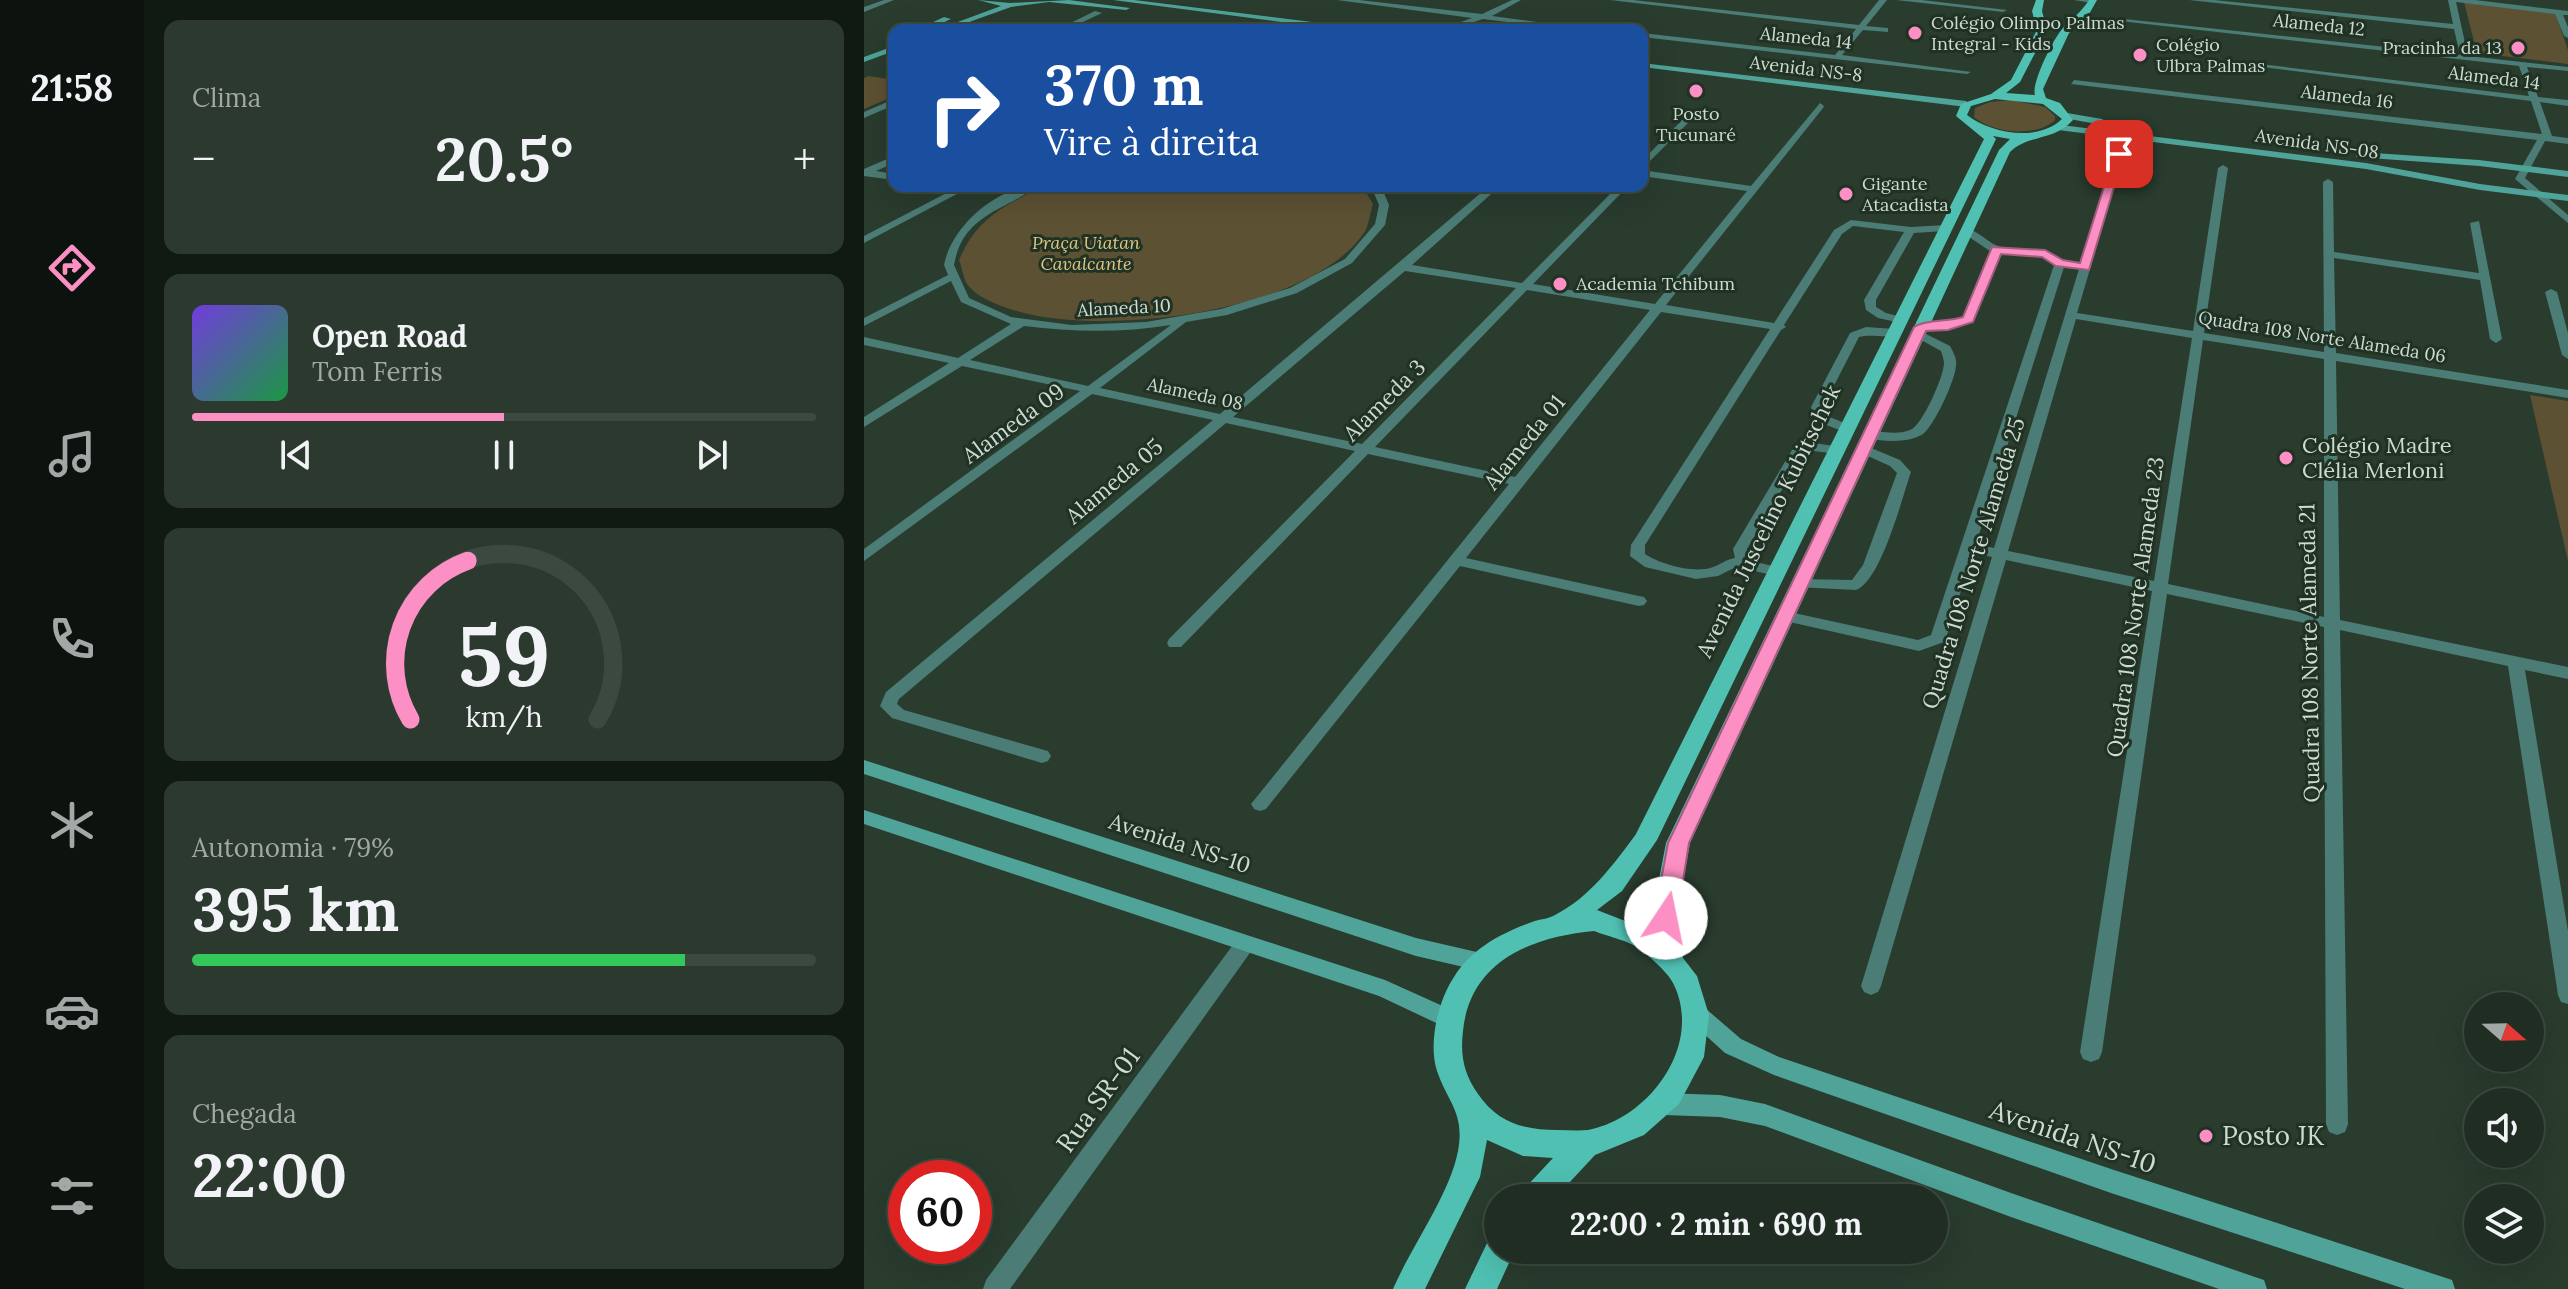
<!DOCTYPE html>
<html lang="pt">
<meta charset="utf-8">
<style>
:root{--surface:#1f2d22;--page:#2c392f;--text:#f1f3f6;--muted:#a1a8a5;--line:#3c4940;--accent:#fc8fc3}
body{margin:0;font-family:Lora,serif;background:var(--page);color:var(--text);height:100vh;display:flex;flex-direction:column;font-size:30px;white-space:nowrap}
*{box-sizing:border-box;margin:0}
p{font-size:26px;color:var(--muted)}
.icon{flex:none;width:44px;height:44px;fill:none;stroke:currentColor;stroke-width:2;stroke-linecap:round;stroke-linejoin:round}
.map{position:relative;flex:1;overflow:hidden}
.details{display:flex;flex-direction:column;gap:20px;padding:20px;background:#111913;width:720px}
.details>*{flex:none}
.hud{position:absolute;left:24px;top:24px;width:760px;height:168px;border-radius:16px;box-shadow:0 8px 32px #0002,0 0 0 2px var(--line);background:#1a4fa0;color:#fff;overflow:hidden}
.needle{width:52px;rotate:110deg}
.controls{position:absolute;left:1600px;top:992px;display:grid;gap:16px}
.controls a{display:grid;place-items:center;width:80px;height:80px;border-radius:50%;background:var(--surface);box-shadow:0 8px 32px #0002,0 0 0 2px var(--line);font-size:40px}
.speed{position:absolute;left:24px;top:1160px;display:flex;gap:16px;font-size:40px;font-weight:700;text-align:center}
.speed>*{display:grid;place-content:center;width:104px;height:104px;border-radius:50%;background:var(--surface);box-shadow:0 8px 32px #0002,0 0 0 2px var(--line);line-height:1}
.speed .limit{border:12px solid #d22;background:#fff;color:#111}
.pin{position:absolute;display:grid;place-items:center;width:68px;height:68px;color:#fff;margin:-34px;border-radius:16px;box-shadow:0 4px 12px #0006}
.me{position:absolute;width:88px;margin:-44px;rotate:11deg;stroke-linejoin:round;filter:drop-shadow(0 0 6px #0008)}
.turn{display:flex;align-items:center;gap:28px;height:168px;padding:0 24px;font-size:36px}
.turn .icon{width:104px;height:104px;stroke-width:2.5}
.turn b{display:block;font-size:56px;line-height:68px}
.big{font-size:60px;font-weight:800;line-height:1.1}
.details .tile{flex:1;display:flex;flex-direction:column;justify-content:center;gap:12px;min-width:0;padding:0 28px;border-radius:16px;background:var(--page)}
.details .dial{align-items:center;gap:0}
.dial svg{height:208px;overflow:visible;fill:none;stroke:var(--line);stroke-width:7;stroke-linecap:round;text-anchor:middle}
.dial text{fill:var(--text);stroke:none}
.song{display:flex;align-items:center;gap:24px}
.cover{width:96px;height:96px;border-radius:12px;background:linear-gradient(135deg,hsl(260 70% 55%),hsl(140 70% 35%))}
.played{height:8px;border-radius:4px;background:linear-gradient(90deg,var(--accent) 50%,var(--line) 50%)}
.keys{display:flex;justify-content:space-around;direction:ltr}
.heat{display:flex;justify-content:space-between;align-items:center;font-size:44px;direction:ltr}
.charge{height:12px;border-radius:6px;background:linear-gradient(90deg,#34c759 79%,var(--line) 0)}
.trip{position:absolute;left:620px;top:1184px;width:464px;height:80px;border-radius:40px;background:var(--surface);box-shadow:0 8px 32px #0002,0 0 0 2px var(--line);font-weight:800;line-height:80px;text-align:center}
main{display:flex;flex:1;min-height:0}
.tabs{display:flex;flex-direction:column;width:144px;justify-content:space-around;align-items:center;background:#0c120e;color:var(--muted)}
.tabs .icon{width:56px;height:56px}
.tabs .on{color:var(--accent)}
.tabs b{font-size:36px;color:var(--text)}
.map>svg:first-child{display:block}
</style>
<main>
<nav class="tabs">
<b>21:58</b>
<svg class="icon on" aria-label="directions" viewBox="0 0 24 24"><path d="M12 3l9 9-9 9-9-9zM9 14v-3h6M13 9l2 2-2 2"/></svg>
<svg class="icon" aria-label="music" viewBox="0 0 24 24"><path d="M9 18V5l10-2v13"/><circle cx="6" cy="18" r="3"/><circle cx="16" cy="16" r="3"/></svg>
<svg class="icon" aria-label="phone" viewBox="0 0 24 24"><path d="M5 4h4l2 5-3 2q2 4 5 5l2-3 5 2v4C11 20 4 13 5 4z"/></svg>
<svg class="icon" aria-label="climate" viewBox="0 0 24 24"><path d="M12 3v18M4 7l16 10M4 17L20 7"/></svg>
<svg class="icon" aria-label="car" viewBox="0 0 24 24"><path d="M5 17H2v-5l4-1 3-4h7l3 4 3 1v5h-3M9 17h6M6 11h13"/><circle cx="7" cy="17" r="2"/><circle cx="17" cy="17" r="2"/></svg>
<svg class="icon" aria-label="filters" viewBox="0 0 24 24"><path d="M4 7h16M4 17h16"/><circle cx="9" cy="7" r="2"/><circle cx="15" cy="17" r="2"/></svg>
</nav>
<section class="details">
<div class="tile"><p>Clima</p>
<div class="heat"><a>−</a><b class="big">20.5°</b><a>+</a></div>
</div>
<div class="tile">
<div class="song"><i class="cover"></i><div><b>Open Road</b><p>Tom Ferris</p></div></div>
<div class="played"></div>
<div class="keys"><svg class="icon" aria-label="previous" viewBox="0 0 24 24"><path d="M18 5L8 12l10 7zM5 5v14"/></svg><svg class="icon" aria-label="pause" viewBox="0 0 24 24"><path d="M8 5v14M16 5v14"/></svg><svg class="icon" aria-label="next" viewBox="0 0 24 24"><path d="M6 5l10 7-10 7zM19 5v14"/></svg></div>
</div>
<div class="tile dial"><svg viewBox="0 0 100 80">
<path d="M14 69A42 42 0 1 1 86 69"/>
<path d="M14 69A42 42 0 0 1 36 8" stroke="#fc8fc3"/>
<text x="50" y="56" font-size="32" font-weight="700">59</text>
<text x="50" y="72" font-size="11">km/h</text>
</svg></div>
<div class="tile"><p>Autonomia · 79%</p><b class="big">395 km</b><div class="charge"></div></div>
<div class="tile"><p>Chegada</p><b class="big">22:00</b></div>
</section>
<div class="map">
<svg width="1704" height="1289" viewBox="0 0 1704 1289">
<rect width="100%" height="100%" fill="#293c2e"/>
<path fill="#5d5133" d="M1600,2L1691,13L1704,50V64L1613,53Z
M5,76L30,80V96L0,109V78Z
M1148,100L1181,107L1191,116V120C1172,138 1128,133 1110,117L1111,108L1126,102Z
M179,186H498L509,204C506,213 505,226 500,233C445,313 243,336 156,312C139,307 114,299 103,284C99,277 98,267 95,260C114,217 139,207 179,186Z
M1666,395L1704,401V561Z"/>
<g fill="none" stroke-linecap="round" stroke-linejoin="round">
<path fill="#4b7c75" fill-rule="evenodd" d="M20,0H30L0,12V7Z
M473,0H495L618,14L648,0H657L628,16L734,30H711L619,19L586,30H575L608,18Z
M746,0H769L995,25L1015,0H1023L1002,26L1024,28V32L999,30L978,55L1107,72L1103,74L778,37V33L971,55L992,29Z
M1032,0H1058L1143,10L1139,12Z
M1210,0H1231L1232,1L1228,3Z
M1325,0H1350L1589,24L1584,0H1611L1704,11V15H1699L1704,27V38L1700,36L1691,14L1592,2L1604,56L1704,67V71L1663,67L1674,97L1704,100V106L1676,102L1688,136L1704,138V144L1681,141L1661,178L1704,215V223L1651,179L1673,140L1207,84L1210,80L1678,134L1667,101L1358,62L1362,60L1665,96L1655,66L1247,20L1251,18L1596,55L1590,29Z
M231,11L238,13L202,30H192Z
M30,99V105L0,118V112Z
M956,103L960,106L959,108L802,305L910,323L970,230L987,220L1047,227L1081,225L1086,228L1081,231L1050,233L1012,300V307L1022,313L1041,318L1043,320L1037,323L1014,318L1002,310L1000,300L1040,232L989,226L978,234L920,325L922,327L917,330L781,545V554C796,564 828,573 846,568C855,566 862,559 871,558L869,549L928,450L949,443L978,447L980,450L973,454L950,451L938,456L883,549L887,561L918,568L920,571L918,574L913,576L872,567L854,576L832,579L781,567L766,556L767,545L906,329L797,312L602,558L775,596L780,597L783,601L780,605L775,606L596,566L402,809L396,811L390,809L387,804L645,484L504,454L317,647H305L303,643L305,639L491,451L362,423L35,699L33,704L40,710L184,751L187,756L184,761L178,763L28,718L16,706L22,692L349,420L228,394L0,561V549L216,391L98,366L0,427V417L85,363L0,345V337L94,358L147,324L97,302L87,281L0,326V318L84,275L80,265C87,227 133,186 173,186C139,212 99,214 90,265L105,298L147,317L208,325L282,322L357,309L426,288L481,259L511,224L515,205L507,186H517L525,205L521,225L488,263L433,293L363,315L322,322L236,388L356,414L625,186H636L548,265L658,283L754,186H764L669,284L791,304L883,191L778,176V170L887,186ZM541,271L652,288L498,444L369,417ZM663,290L786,310L651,477L511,447ZM307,325L224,386L106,360L160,326C209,332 258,333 307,325Z
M821,117L828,119L778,169V161Z
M1255,151L1260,154L1213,313L1329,331L1354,168L1359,165L1364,168L1340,333L1460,352L1459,182L1464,179L1469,182L1470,252L1615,273L1606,223L1615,221L1638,339L1632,343L1626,339L1616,280L1470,258L1472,353L1704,390V398L1472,361L1476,620L1704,667V679L1661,670L1704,931V1004L1697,1002L1694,995L1644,666L1476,630L1484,1124L1481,1132L1473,1135L1465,1132L1462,1124L1460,627L1303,594L1238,1052L1235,1059L1227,1062L1219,1059L1216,1052L1288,591L1142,560L1017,986L1014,992L1007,995L1000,992L997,986L1128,557L1109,553L1082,638L1080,642L1055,651L921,621L913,616L921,611L1054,640L1067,635L1190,265L1178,257L1136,253L1109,322C1092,327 1066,337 1051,327C1064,320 1085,322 1100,318L1126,251L1099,233V229C1113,228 1121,241 1134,246C1159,256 1178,242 1201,264L1112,544L1130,548L1250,154ZM1212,319L1328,338L1290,581L1144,551ZM1339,340L1460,359V617L1304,584Z
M30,156V163L12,171L30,174V180L0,176V169Z
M96,186H108L0,243V236Z
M1687,289L1693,292L1704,333V359L1698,355L1681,292Z
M1002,327L1030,329L1036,333C1025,340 1008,333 995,337L959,407L963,416L988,426V432L983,433L952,421L947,407L986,333Z
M1054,330L1086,346C1089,352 1093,358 1092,365C1092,379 1070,426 1059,434C1043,444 1018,441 1001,438V432C1016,430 1032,436 1046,430C1058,426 1080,376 1080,363C1080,360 1078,354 1077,351L1050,336L1048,334Z
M1000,445L1036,460L1047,472C1038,498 1017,581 992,590L931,587L928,584L936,579L988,580L999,565L1033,473L1026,466L995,452V446Z
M381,935L388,938L391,944L388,950L146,1289H119L122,1280L374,938Z"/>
<path fill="#4fa398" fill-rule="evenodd" d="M114,0L146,3L205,0L266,8L262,10L185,2L147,7L83,30H72L137,6Z
M249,0H270L464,24L548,30L464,28Z
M80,17L87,19L63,30H52Z
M30,46V51L0,62V57Z
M778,63L1102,101L1106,104L1102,107L778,67Z
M1203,113L1238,119L1242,122L1238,125L1200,118V114Z
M1197,125L1502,163L1616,184L1704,195V201L1616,190L1502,169L1194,130L1193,128Z
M1495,152L1615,160L1704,171V177L1615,166L1492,157V153Z
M0,760L552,938L617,953L624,956L627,962L624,968L617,971L552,956L0,774Z
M0,810L521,980L592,1012L596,1019L592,1026L585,1029L515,996L0,824Z
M834,1006L841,1008L877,1039L915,1057L1247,1169L1579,1277L1588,1280L1591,1289H1541L1247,1193L910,1075L861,1053L827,1022L823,1015L827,1008Z
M799,1093L856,1095L901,1104L1147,1193L1391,1277L1400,1280L1403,1289H1355L1147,1217L901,1126L856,1117L799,1115L791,1112L788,1104L791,1096Z"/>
<path fill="#4fc0b2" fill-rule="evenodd" d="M1172,0H1180L1178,11L1183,30L1156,82L1142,93L1171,95C1167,83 1189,40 1198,29C1207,19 1217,13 1225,0H1233L1224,16L1205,33L1179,89L1182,98L1196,103L1209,120C1191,141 1165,134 1146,152L826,843L814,905L819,958L833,976L845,1015L840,1057L815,1104L780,1135L731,1155L691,1198H656L661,1188L689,1158L659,1156L623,1140L616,1177L561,1289H529C547,1247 586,1194 594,1151C601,1113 584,1103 573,1071C564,1043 574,1001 590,977C607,949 637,933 668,922C675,919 685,919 691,915C725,898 750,864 772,834L1120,139L1092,116L1097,104L1127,94L1147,80L1173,30L1168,11ZM1131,99L1179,104L1198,119C1174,142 1128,134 1103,115L1107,106ZM1129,136L1146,139L1135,150L802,843L790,905L792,933L733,910L758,891L793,840L1132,139ZM730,931C745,937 768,941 780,952C789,960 804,973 809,983C840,1044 786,1118 724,1130C714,1131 703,1130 693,1130C660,1130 634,1123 614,1094C600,1074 596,1056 599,1031C606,961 667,937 730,931Z
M634,1236V1250H651L633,1289H601L625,1239Z"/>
</g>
<path fill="#fc8fc3" stroke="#a45d7f" stroke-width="2" d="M1251,152L1260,154L1225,270L1192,266L1178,257L1137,254L1109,322L1084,330L1062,331L825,843L813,918L810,925L802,927L794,925L790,918L804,843L1050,327C1062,319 1084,322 1099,317L1128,247L1181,250L1199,260L1216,263Z"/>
<g fill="#fc8fc3" stroke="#1f3224" stroke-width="3">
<circle cx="1051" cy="33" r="8"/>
<circle cx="1654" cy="48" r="8"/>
<circle cx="1276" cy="55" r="8"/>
<circle cx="832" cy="91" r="8"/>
<circle cx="982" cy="194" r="8"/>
<circle cx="696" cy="284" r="8"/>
<circle cx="1422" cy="458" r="8"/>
<circle cx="1342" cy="1136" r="8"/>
</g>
<g text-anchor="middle" stroke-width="6" stroke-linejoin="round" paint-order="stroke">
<g font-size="18" fill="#cfdbd2" stroke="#1f3224" text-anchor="start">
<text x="1067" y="29">Colégio Olimpo Palmas<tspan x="1067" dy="21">Integral - Kids</tspan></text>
<text x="1292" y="51">Colégio<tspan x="1292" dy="21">Ulbra Palmas</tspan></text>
<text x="1638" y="54" text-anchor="end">Pracinha da 13</text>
<text x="832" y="120" text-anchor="middle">Posto<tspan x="832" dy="21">Tucunaré</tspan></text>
<text x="998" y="190">Gigante<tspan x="998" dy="21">Atacadista</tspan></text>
<text x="712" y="290">Academia Tchibum</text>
</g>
<g font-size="18" fill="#cfdbd2" stroke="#1f3224">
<text transform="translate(1455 25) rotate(6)" y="6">Alameda 12</text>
<text transform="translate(942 38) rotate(6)" y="6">Alameda 14</text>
<text transform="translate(942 69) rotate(7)" y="6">Avenida NS-8</text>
<text transform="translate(1630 78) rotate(7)" y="6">Alameda 14</text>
<text transform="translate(1483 97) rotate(7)" y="6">Alameda 16</text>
<text transform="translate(1453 144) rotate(8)" y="6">Avenida NS-08</text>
<text transform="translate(260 308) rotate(-3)" y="6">Alameda 10</text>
<text transform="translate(1458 337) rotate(9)" y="6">Quadra 108 Norte Alameda 06</text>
<text transform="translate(331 394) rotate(12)" y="6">Alameda 08</text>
</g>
<g font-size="18" font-style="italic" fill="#e2c581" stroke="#1f3224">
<text x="222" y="249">Praça Uiatan<tspan x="222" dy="21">Cavalcante</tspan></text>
</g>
<g font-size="22" fill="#cfdbd2" stroke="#1f3224">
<text transform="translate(520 400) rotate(-45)" y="8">Alameda 3</text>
<text transform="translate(149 423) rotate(-36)" y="8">Alameda 09</text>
<text transform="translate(660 442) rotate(-51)" y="8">Alameda 01</text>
<text transform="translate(250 481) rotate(-40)" y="8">Alameda 05</text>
<text transform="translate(904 521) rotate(-64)" y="8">Avenida Juscelino Kubitschek</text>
<text transform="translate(1109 563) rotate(-73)" y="8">Quadra 108 Norte Alameda 25</text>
<text transform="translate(1271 607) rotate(-82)" y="8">Quadra 108 Norte Alameda 23</text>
<text transform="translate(1445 653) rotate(-91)" y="8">Quadra 108 Norte Alameda 21</text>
<text transform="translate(316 843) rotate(18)" y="8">Avenida NS-10</text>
</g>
<g font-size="22" fill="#cfdbd2" stroke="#1f3224" text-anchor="start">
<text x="1438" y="453">Colégio Madre<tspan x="1438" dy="25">Clélia Merloni</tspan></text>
</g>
<g font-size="26" fill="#cfdbd2" stroke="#1f3224">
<text transform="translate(234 1100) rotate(-54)" y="9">Rua SR-01</text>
<text transform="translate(1209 1137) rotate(19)" y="9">Avenida NS-10</text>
</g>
<g font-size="26" fill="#cfdbd2" stroke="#1f3224" text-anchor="start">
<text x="1358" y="1145">Posto JK</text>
</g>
</g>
</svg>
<div class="controls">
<a><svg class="needle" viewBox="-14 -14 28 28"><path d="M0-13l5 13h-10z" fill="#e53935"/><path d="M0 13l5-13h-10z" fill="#a1a8a5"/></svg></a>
<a><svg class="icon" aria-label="sound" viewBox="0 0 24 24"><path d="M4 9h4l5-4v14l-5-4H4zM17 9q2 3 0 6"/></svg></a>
<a><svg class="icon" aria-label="layers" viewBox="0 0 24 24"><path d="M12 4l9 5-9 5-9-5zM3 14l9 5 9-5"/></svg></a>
</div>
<div class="speed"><div class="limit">60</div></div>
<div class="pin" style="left:1255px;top:154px;background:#d93025"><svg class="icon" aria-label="arrive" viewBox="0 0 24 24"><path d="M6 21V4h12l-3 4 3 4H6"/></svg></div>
<svg class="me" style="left:802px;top:918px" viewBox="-20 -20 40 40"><circle r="19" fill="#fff"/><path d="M0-13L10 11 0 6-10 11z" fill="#fc8fc3"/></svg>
<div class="trip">22:00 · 2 min · 690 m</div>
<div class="hud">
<div class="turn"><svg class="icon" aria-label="right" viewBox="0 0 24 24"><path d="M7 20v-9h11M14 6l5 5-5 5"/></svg><div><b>370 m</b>Vire à direita</div></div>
</div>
</div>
</main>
